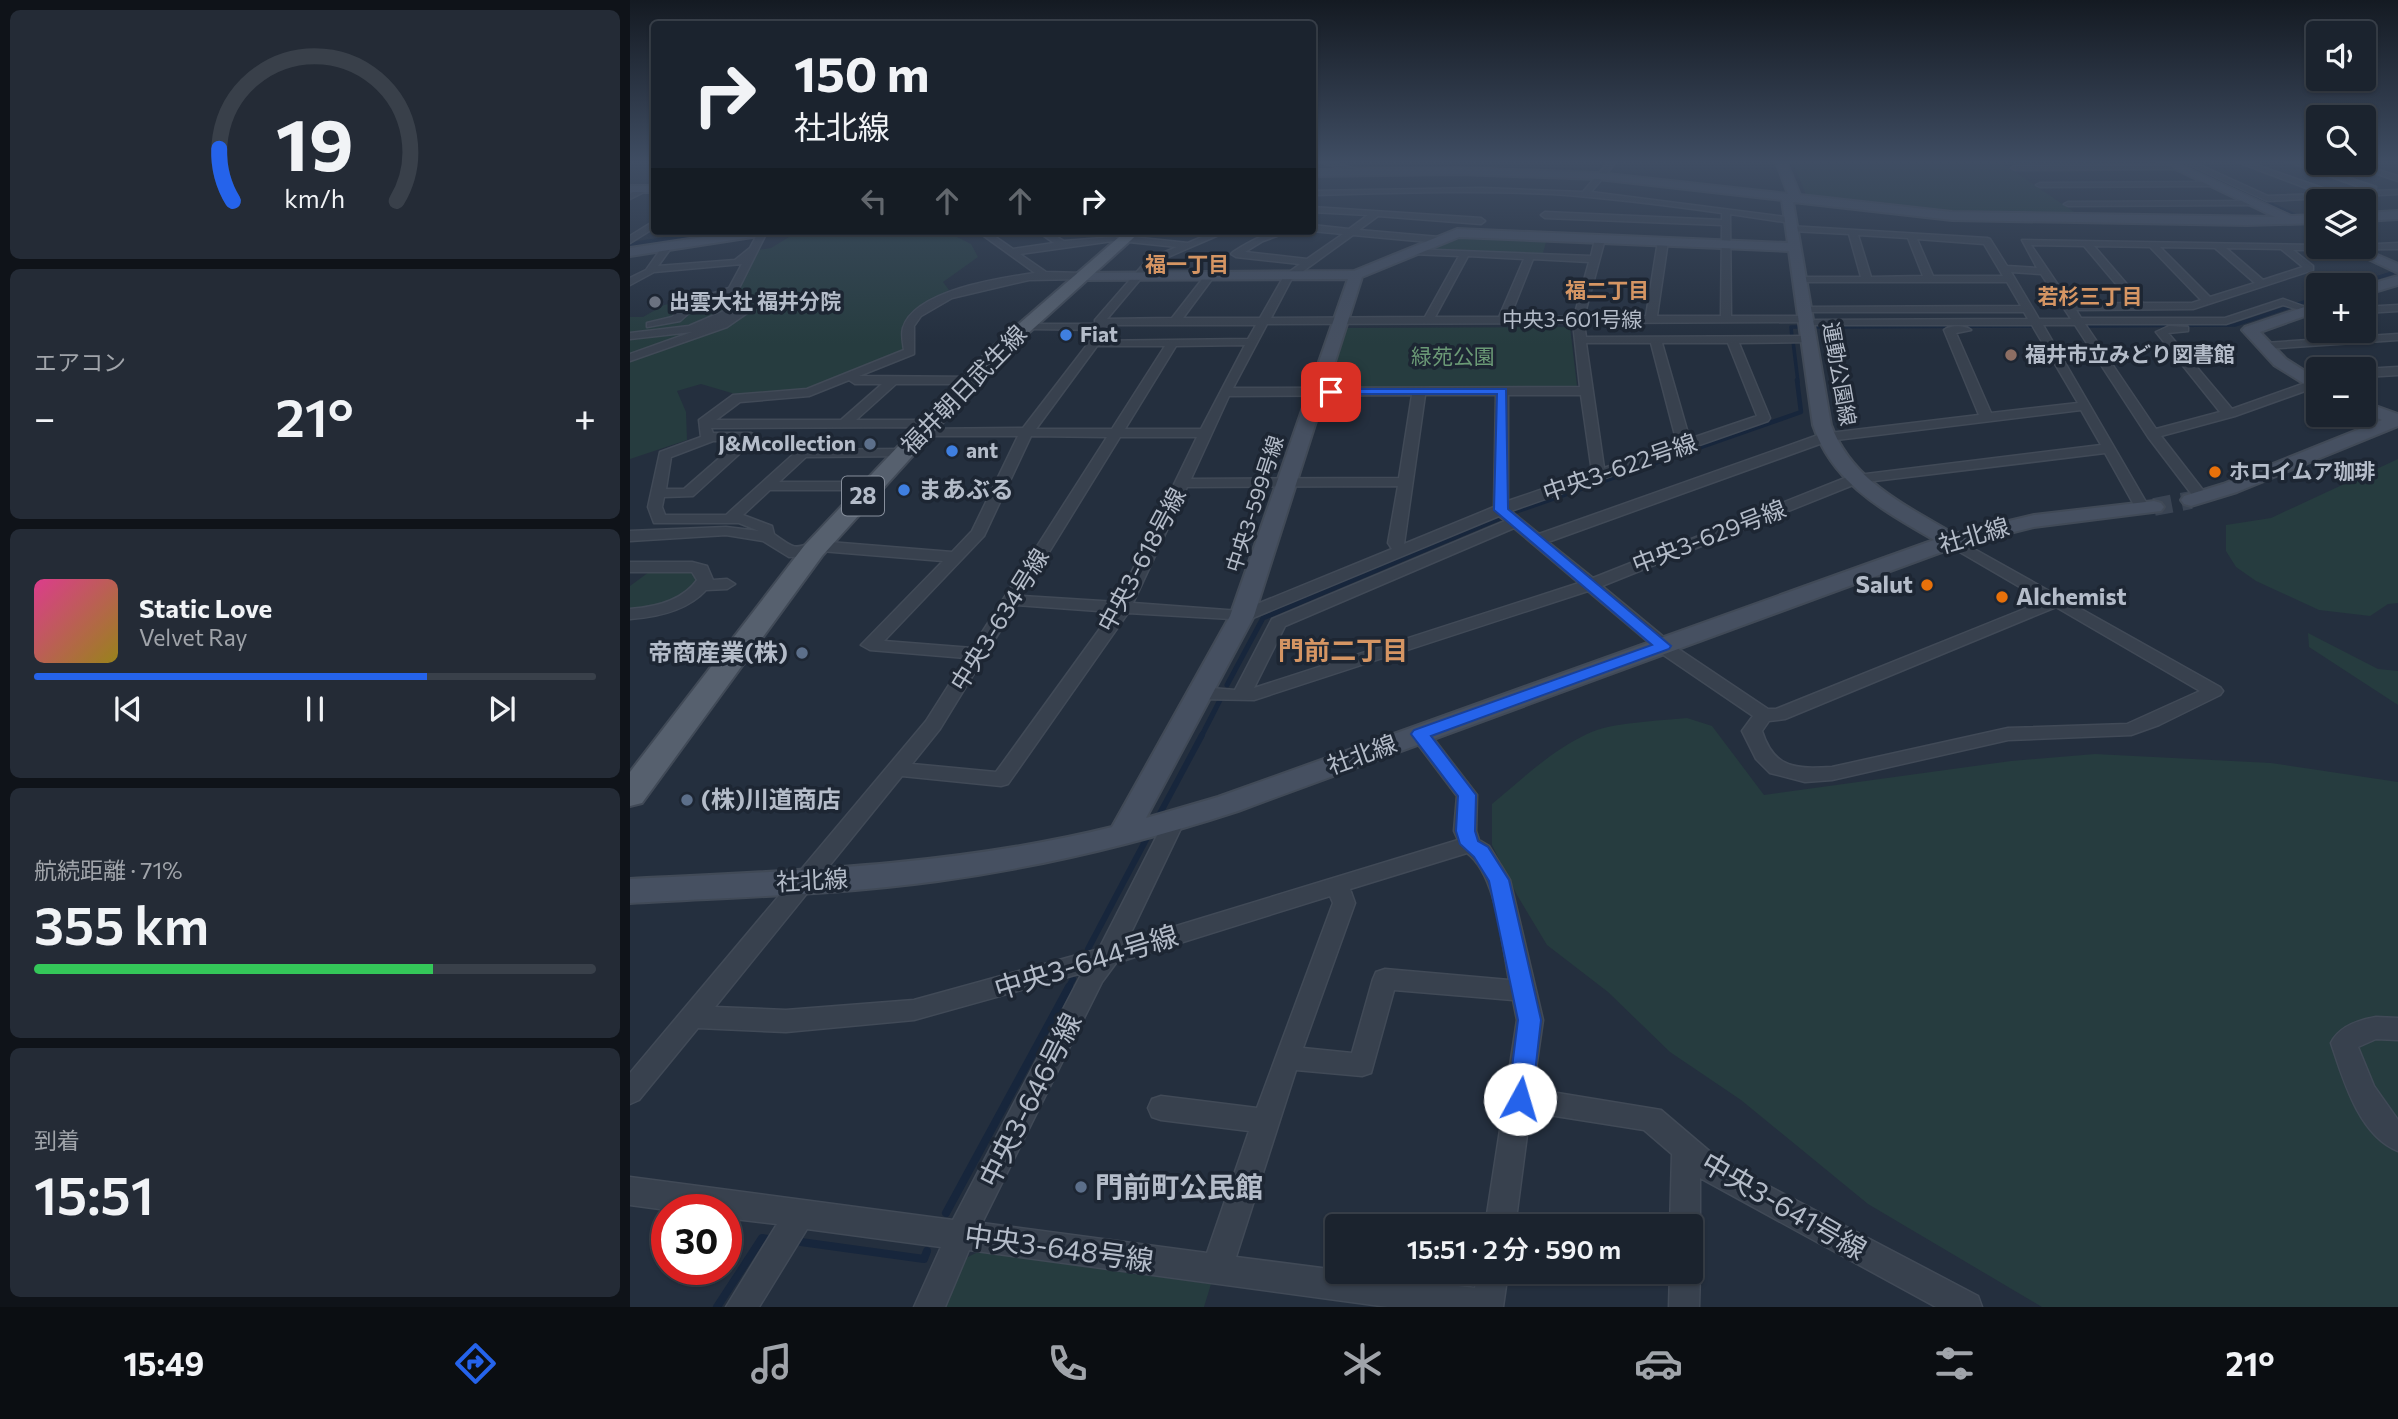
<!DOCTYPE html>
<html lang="ja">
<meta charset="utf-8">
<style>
:root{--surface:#1b232e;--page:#242b36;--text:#f1f3f6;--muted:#a0a4aa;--line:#39404a;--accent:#2563eb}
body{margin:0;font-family:Commissioner,"Noto Sans JP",sans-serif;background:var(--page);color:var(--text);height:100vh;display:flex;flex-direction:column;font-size:26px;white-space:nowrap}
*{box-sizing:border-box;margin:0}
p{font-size:23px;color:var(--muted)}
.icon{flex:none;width:38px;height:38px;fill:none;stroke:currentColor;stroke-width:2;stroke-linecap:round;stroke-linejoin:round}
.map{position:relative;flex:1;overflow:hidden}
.sheet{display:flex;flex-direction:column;gap:10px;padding:10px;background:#0f1319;width:630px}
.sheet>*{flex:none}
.guide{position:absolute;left:21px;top:21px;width:665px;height:214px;border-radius:7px;box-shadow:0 2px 5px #0004,0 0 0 2px var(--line);background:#1b232e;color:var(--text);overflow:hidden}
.buttons{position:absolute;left:1676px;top:21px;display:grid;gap:14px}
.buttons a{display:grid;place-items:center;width:70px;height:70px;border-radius:7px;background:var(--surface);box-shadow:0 2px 5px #0004,0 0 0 2px var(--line);font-size:35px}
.speed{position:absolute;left:21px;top:1194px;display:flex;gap:14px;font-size:35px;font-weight:700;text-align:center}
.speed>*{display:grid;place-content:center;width:91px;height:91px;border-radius:50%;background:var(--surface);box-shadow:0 2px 5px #0004,0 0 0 2px var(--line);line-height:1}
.speed .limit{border:10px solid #d22;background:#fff;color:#111}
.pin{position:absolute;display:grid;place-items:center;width:60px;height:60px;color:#fff;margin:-30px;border-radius:14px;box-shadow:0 4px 10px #0006}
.me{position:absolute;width:77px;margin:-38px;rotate:6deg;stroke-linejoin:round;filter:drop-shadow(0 0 5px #0008)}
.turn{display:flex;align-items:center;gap:24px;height:147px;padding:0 28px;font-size:32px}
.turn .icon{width:91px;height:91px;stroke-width:2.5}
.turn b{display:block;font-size:49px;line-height:60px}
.lanes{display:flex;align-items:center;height:66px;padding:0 28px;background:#0003;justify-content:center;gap:35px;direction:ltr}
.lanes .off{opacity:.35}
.big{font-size:52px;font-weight:600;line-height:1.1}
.sheet .widget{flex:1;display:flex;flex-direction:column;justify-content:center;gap:10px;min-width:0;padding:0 24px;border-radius:10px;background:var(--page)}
.sheet .dial{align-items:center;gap:0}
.dial svg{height:182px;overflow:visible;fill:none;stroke:var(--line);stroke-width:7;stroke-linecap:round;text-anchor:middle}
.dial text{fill:var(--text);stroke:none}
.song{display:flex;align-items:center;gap:21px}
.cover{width:84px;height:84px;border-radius:10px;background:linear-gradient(135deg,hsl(330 70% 55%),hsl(50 70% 35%))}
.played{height:7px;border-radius:4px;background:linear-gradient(90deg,var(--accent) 70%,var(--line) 70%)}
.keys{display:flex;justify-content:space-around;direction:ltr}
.heat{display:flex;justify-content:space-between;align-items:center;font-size:38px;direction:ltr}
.charge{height:10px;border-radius:5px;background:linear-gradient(90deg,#34c759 71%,var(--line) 0)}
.trip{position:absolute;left:695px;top:1214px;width:378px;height:70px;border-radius:7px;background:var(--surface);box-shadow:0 2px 5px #0004,0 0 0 2px var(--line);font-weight:600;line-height:70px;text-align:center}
.dock{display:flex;height:112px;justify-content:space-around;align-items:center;background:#0b0e12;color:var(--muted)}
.dock .icon{width:49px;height:49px}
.dock .active{color:var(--accent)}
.dock b{font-size:32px;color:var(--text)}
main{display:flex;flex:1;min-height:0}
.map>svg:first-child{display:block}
</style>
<main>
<section class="sheet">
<div class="widget dial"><svg viewBox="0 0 100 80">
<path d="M14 69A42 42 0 1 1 86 69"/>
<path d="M14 69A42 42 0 0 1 8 46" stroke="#2563eb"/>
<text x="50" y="56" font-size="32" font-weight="700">19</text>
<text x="50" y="72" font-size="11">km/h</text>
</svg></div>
<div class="widget"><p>エアコン</p>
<div class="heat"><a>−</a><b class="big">21°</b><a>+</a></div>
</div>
<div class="widget">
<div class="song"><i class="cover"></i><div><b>Static Love</b><p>Velvet Ray</p></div></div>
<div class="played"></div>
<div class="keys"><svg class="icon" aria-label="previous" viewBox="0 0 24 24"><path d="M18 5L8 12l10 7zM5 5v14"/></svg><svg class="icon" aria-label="pause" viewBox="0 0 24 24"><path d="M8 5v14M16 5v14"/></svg><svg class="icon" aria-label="next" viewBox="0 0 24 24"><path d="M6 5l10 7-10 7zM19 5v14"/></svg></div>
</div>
<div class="widget"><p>航続距離 · 71%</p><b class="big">355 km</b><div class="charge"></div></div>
<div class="widget"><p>到着</p><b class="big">15:51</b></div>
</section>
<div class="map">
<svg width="1768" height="1307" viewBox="0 0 1768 1307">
<rect width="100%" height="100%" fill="#242f3e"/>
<path fill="#263c3f" d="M1162,161H1369L1450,216L1272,209L1177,197Z
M169,231H315L341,244L348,257L313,282L319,290C296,303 275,313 271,340L275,348L274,352L164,393L105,394L71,384L47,391L56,412L57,440L0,459V317H13L34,305L110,289L128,250L141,248Z
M826,236L917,239L912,256L796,249Z
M940,327L947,386L944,387L698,388L717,328Z
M1768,459V603L1758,604L1740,616L1689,610L1626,581L1606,567L1596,551V525L1641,518Z
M57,570L64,573L68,581C54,603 23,606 0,611V586L19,572Z
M1678,633L1748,669L1768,671V705L1679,647Z
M1057,718L1082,726L1134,795L1381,761L1465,754L1641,763L1768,782V1307H1412L1238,1204L1111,1100L1040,1052L978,992L917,945L887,895L862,845V804C892,779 921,751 957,734C981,722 1030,721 1057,718Z
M348,1252L581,1284L574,1307H312L332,1260Z"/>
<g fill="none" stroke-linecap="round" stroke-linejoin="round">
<path stroke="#17263c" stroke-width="2.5" d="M1549,161L1668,216
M1679,223L1689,227
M1730,247L1756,259"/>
<path stroke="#17263c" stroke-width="3.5" d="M1752,257L1759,260
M1724,285L1762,273
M1457,326L1605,325L1689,297
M1188,327L1401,326
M1162,337L1161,327H1167
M1163,341L1168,382"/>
<path stroke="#17263c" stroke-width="4.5" d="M823,538L885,512L1171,412L1167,380"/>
<path stroke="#17263c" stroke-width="5" d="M597,685L633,618L827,536
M571,737L590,700"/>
<path stroke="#17263c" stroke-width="6" d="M527,819L572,735
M458,949L519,834
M438,988L443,979"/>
<path stroke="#17263c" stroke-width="8" d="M316,1213L439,987
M171,1242L294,1259L297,1251
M87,1307L132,1238L138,1239"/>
<path fill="#17263c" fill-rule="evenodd" d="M78,231H120L112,236L0,252V242Z"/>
<path stroke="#3a4453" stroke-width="18" stroke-dasharray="18 10" stroke-linecap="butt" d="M1524,507L1561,500"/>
<defs>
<path id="street" d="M686,161H698L732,171L728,173Z
M979,161H987L961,192L1164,218L1161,223L1100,214L1101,316H1176L1181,319L1176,322L954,323L956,337L1179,336L1185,339L1179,342L1109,343L1140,418L1138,421L881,511L909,534L1191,434L1349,415L1314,330C1320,325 1335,325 1341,330L1326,333L1361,413L1448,403L1402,325H1181L1180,323L1185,320L1398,319L1394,312H1171L1170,310L1175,307L1391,306L1377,282H1167V278L1170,277H1231L1219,234L1162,231L1159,230V226L1357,238L1360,239L1377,266L1407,268L1392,240L1689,245V247L1768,243V249L1663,250L1683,266V270L1563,309L1446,310L1451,318H1595L1653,299L1678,308L1673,311L1653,305L1596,324H1455L1526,429L1590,412L1526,332L1539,326L1558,327V331L1538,333L1602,409L1689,378V386L1605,416L1531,436L1576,494V500H1566L1518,437L1445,325H1413L1520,509L1518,512H1508L1475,453L1228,483L972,586L1047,648L1138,709H1146L1414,601L1316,544L1313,541L1316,538L1321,536L1590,687L1593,691L1590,695L1529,725L1501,735L1378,740L1202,780L1175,782L1140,773L1126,759L1112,731L1123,716L1035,656L958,591L624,700L569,699L560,693L569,687L605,690L642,619L875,521L869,516L618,620L498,613L378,784L371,786L272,776L85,1007L156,1010L284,1000L469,949L534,822L537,817L544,815L551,817L554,822L497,941L828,840L824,831L827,796L780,734L783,730H797L847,795L846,831L849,840L859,846L880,880L913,1020L903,1089L1031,1110L1091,1161L1348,1296L1352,1307H1306L1070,1178V1227L1065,1237L1060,1239V1227H1040L1042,1154L1014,1130L900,1112L885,1227H855L887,1020L883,1000L764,990L741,1073L732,1076L666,1070L606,1257L707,1270V1272L845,1288L848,1272H878L873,1307H758L339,1250L315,1307H284L311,1247L177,1229L129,1307H96L147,1224L96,1218V1209L37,1210L0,1205V1177L323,1220L452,973L284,1020L156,1032L68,1028L9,1100L0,1104V1073L296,721L336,658L240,650L231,645L313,561L191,551L183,556L159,557L133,541L96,535L0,541V531L96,527L129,531L109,523H24L18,507L30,452L71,437L69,420L103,395L177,389L274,350C273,343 271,335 273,328C285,290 371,278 405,273L347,231H357L383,249L424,243L407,231H417L434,241L485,237L490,240L390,254L416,272L452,273L457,276L452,279L399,280L322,298L291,316L284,326V354L229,376L345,377L347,380L341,384H266L226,420H299L305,424L304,427L81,428L83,433H121L128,437L63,496L34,497L32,507L35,515H96L168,450L272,449L279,453L277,456L176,457L149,482H242L249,486L242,490H140L113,515L142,526L144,534C166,550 164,549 187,541L322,552L342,531L388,436H292L287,435V429L393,428L460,341L618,339L626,325H482V329L478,330L401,329V325L405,324H465V320L518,259L547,247L499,242V238L502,237L558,243L586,231H598L524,263L477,319L542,318L577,273L580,272L585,275L553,318H630L654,276L670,264L606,257L601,254L603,252C622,240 638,231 661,231L633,241L615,252L677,259L713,234L682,231V225L719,229L738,215L682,212V207L851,218L855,221L851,224L748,216L729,230L809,237L814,240L809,243L723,235L661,280L641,318L795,317L829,256L782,254L777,251L779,249L961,256L965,239L970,236L975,239L954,317L1016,316L1028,241L1033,238L1038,241L1027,316H1091L1092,225L915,218L911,215L915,212L1092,220V213C1035,205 979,198 922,194C842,190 762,193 682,195V191L852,188L953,192ZM1228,235L1278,238L1293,276L1241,277ZM1287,239L1354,244L1373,276H1303ZM1401,245L1454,246L1502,303L1441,304ZM1464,246L1520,247L1571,300L1562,303H1513ZM1530,247L1585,248L1625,283L1580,297ZM1596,248L1651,249L1673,267L1633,280ZM838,256L894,259L869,317H805ZM903,259L959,262L944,317H880ZM1381,272L1411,274L1441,319H1409ZM943,323L950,387L603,388L637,324ZM956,343H1021L1046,439L1050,442L974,468ZM1032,343H1098L1127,416L1062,438L1059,437ZM615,345L571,429H495L546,346ZM467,346H535L482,429H406ZM219,380L225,384H252L211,420H86L110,402L179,396ZM782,395L769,478L561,479L599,396ZM795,395H866L864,507L774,544ZM878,395H951L962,472L878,501ZM1451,410L1471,445L1220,476L963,578L918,542L1198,441ZM401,436L477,437L342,648L254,641L354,536ZM490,437H567L487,602L392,596ZM83,441H109L54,489H36L41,457ZM768,486L758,543L762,549L610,611L503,603L557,487ZM884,528L949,583L624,688L655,626ZM386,605L482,612L366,772L282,764L310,729ZM1426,607L1570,691L1497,724L1378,728L1202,767C1166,769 1144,769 1132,731L1139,721L1155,719ZM837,853C867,875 872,945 879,980L755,969L746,972L743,979L722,1053L673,1048L725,903L720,889ZM700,896L703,903L627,1108L531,1096L522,1099L518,1108L522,1117L531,1120L619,1131L577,1253L352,1223L472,982L486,963Z
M1551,161H1561L1638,196L1692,194L1605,161H1615L1698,190V193L1741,191L1657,161H1668L1746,187L1745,191L1768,190V194L1637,201Z
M1715,163H1726L1768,176V181Z
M1547,165L1550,169L1385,170L1381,168L1385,166Z
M1584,182L1587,186L1410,187L1406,185L1410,183Z
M13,187L20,189L0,199V194Z
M1624,201L1627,205L1438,206L1434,204L1438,202Z
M21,223H24V228L0,243V236Z
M129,231L137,232L107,292L68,305L50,321L17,327V323L42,317L60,301L99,288L112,264L24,272L0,285V278L16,270L33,246L41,248L28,266L105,260L120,248Z
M1768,305V311L1734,313V307Z
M101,308H115L120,311L97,327L0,361V354L62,332L0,339V333L59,326Z
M1768,334V340L1635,349L1629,346L1635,343Z
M1768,367V375L1734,377V369Z
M0,562H62L77,566L83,580L97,579L105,584L97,589L76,590C57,611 27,617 0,619V609C25,607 52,601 67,580L62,572H0Z
M1746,1017L1768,1018V1040L1746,1039L1728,1047L1744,1086L1768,1120V1151C1729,1136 1713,1079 1701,1043C1709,1026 1729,1020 1746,1017Z
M1060,1259L1066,1261L1070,1272L1069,1307H1039L1040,1272H1060Z"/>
<path id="secondary" d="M1146,161H1156L1170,195L1322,212L1645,217L1529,161H1542L1661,216L1689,215V223L1617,225L1322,220L1163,202L1201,425C1222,481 1275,505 1324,534L1404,515L1524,501L1531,503L1534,507L1531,511L1404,527L1328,546L608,811C510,843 410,867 308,881C206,895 103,897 0,903V879C162,871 324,866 482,827L600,616L718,279L452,280L447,279V273L724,271L827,229L1158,243L1152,200L968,179L829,174L682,176V170L829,168L968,173L1158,194ZM829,237L1159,251L1183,425C1203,484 1253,510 1304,540L588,797L516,818L624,616L732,277Z
M0,186H24V192H0Z
M1768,211V219L1734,221V213Z
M112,231H142L136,235L0,256V248Z
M1713,247H1729L1768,264V273Z
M1768,276V285L1734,295V286Z
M1689,302V311L1630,332L1656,359L1689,380V393L1644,365L1612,330L1615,327Z
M1734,402L1768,414V426L1607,492L1561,506L1554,504L1551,500L1554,496L1593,484L1752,420L1734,413Z"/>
<path id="primary" d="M496,231H511L372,357L192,556L12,803L0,806V772L174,546L360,349Z"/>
</defs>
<use href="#street" stroke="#414a57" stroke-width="3"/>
<use href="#secondary" stroke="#414a57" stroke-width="4"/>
<use href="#primary" stroke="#414a57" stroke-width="4"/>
<use href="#street" fill="#38414e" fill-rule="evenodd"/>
<use href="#secondary" fill="#465061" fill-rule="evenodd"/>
<use href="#primary" fill="#56606e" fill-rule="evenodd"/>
</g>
<linearGradient id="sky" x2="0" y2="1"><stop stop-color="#141a22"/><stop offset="0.47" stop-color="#3f4d63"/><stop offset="1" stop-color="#3f4d63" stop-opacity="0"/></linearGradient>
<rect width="1768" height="344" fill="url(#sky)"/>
<path fill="#2563eb" stroke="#184099" stroke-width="2" d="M701,389H876L878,509L1041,646L1039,649L801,736L846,795L845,831L848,841L858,847L879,880L911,1020L902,1099L899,1107L890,1110L882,1107L878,1099L888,1020L859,881L844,857L830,844L826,831L828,796L781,734L784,730L1022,645L864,510L867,394H697L696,392Z"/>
<circle fill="#6b7280" stroke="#1d2633" stroke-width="2.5" cx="25" cy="302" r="7"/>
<g fill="#3f7fe0" stroke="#1d2633" stroke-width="2.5">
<circle cx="436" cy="335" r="7"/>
<circle cx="322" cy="451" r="7"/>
<circle cx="274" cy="490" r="7"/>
</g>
<circle fill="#8d6e63" stroke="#1d2633" stroke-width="2.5" cx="1381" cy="355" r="7"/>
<g fill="#5c6f8a" stroke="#1d2633" stroke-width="2.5">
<circle cx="240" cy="444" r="7"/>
<circle cx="172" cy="653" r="7"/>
<circle cx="57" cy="800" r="7"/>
<circle cx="451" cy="1187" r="7"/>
</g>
<g fill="#e8710a" stroke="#1d2633" stroke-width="2.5">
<circle cx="1585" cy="472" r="7"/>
<circle cx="1297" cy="585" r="7"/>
<circle cx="1372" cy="597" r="7"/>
</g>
<g text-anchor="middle" stroke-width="7" stroke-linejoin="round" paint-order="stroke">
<g font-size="21" font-weight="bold" fill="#d59563" stroke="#1d2633">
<text x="557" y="272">福一丁目</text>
<text x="977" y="298">福二丁目</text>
<text x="1460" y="304">若杉三丁目</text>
</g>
<g font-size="21" font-weight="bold" fill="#b4bcc9" stroke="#1d2633" text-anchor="start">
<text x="39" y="309">出雲大社 福井分院</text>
<text x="450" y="342">Fiat</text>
<text x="1395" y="362">福井市立みどり図書館</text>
<text x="226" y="451" text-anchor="end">J&amp;Mcollection</text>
<text x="336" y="458">ant</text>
<text x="1599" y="479">ホロイムア珈琲</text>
</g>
<g font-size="21" fill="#b4bcc9" stroke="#1d2633">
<text x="942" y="327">中央3-601号線</text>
<text transform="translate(1209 374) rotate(80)" y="7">運動公園線</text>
<text transform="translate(625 504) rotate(-72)" y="7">中央3-599号線</text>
</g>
<g font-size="21" fill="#6b9a76" stroke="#1d2633">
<text x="823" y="364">緑苑公園</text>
</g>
<rect fill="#1d2633" stroke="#878f9c" stroke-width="2" x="212" y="476.5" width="42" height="39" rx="5"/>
<g font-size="23" font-weight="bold" fill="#b4bcc9">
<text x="233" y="504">28</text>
</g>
<g font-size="24" fill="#b4bcc9" stroke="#1d2633">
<text transform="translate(334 390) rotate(-46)" y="8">福井朝日武生線</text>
<text transform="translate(990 468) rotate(-19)" y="8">中央3-622号線</text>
<text transform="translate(1344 536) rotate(-16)" y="8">社北線</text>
<text transform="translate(1079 537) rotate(-21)" y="8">中央3-629号線</text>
<text transform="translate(512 560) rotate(-62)" y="8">中央3-618号線</text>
<text transform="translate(370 620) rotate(-58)" y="8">中央3-634号線</text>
<text transform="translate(732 755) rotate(-20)" y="8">社北線</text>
<text transform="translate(182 881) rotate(-3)" y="8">社北線</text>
</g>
<g font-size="24" font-weight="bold" fill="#b4bcc9" stroke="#1d2633" text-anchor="start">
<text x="288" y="498">まあぶる</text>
<text x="1283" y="593" text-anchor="end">Salut</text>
<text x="1386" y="605">Alchemist</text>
<text x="158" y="661" text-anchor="end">帝商産業(株)</text>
<text x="71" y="808">(株)川道商店</text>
</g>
<g font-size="26" font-weight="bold" fill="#d59563" stroke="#1d2633">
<text x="713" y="660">門前二丁目</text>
</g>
<g font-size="28" fill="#b4bcc9" stroke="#1d2633">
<text transform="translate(456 962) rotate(-17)" y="10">中央3-644号線</text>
<text transform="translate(400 1100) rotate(-63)" y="10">中央3-646号線</text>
<text transform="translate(1154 1206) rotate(30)" y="10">中央3-641号線</text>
<text transform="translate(429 1248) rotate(8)" y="10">中央3-648号線</text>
</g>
<g font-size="28" font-weight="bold" fill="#b4bcc9" stroke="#1d2633" text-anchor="start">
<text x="465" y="1197">門前町公民館</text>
</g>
</g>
</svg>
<div class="buttons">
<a><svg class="icon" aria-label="sound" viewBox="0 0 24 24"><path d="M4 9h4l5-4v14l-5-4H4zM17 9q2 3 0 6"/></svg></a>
<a><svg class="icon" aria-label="search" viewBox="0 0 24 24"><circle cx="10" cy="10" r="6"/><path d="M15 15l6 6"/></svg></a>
<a><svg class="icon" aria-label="layers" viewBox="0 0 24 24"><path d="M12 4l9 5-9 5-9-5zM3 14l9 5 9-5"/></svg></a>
<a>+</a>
<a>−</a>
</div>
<div class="speed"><div class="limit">30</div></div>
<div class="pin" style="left:701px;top:392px;background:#d93025"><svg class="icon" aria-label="arrive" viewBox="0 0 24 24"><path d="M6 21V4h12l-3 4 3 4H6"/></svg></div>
<svg class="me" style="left:890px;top:1099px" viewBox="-20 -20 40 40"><circle r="19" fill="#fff"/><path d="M0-13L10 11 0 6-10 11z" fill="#2563eb"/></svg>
<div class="trip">15:51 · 2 分 · 590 m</div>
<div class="guide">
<div class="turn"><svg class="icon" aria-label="right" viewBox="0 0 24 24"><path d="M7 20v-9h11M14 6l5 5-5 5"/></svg><div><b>150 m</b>社北線</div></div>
<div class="lanes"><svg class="icon off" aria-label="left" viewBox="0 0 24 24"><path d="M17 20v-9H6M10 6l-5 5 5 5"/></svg><svg class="icon off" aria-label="ahead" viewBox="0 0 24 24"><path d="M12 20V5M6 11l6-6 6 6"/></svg><svg class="icon off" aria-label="ahead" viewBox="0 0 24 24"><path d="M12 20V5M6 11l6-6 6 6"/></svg><svg class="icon" aria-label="right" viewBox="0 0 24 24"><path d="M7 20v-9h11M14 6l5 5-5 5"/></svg></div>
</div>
</div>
</main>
<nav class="dock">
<b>15:49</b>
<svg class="icon active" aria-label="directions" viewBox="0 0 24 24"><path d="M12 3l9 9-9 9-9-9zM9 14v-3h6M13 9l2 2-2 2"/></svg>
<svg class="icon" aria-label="music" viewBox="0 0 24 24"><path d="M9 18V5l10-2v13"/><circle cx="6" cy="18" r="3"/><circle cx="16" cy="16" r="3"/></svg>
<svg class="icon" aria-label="phone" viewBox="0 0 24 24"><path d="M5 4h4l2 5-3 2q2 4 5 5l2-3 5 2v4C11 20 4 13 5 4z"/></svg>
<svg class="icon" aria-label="climate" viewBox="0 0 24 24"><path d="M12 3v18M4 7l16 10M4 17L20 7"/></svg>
<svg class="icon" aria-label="car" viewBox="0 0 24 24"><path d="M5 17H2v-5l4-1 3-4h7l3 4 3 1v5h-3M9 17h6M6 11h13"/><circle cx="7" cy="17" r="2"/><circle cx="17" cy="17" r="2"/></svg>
<svg class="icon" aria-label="filters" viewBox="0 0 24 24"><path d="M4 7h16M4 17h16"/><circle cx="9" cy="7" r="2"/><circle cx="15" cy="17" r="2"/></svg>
<b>21°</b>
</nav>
